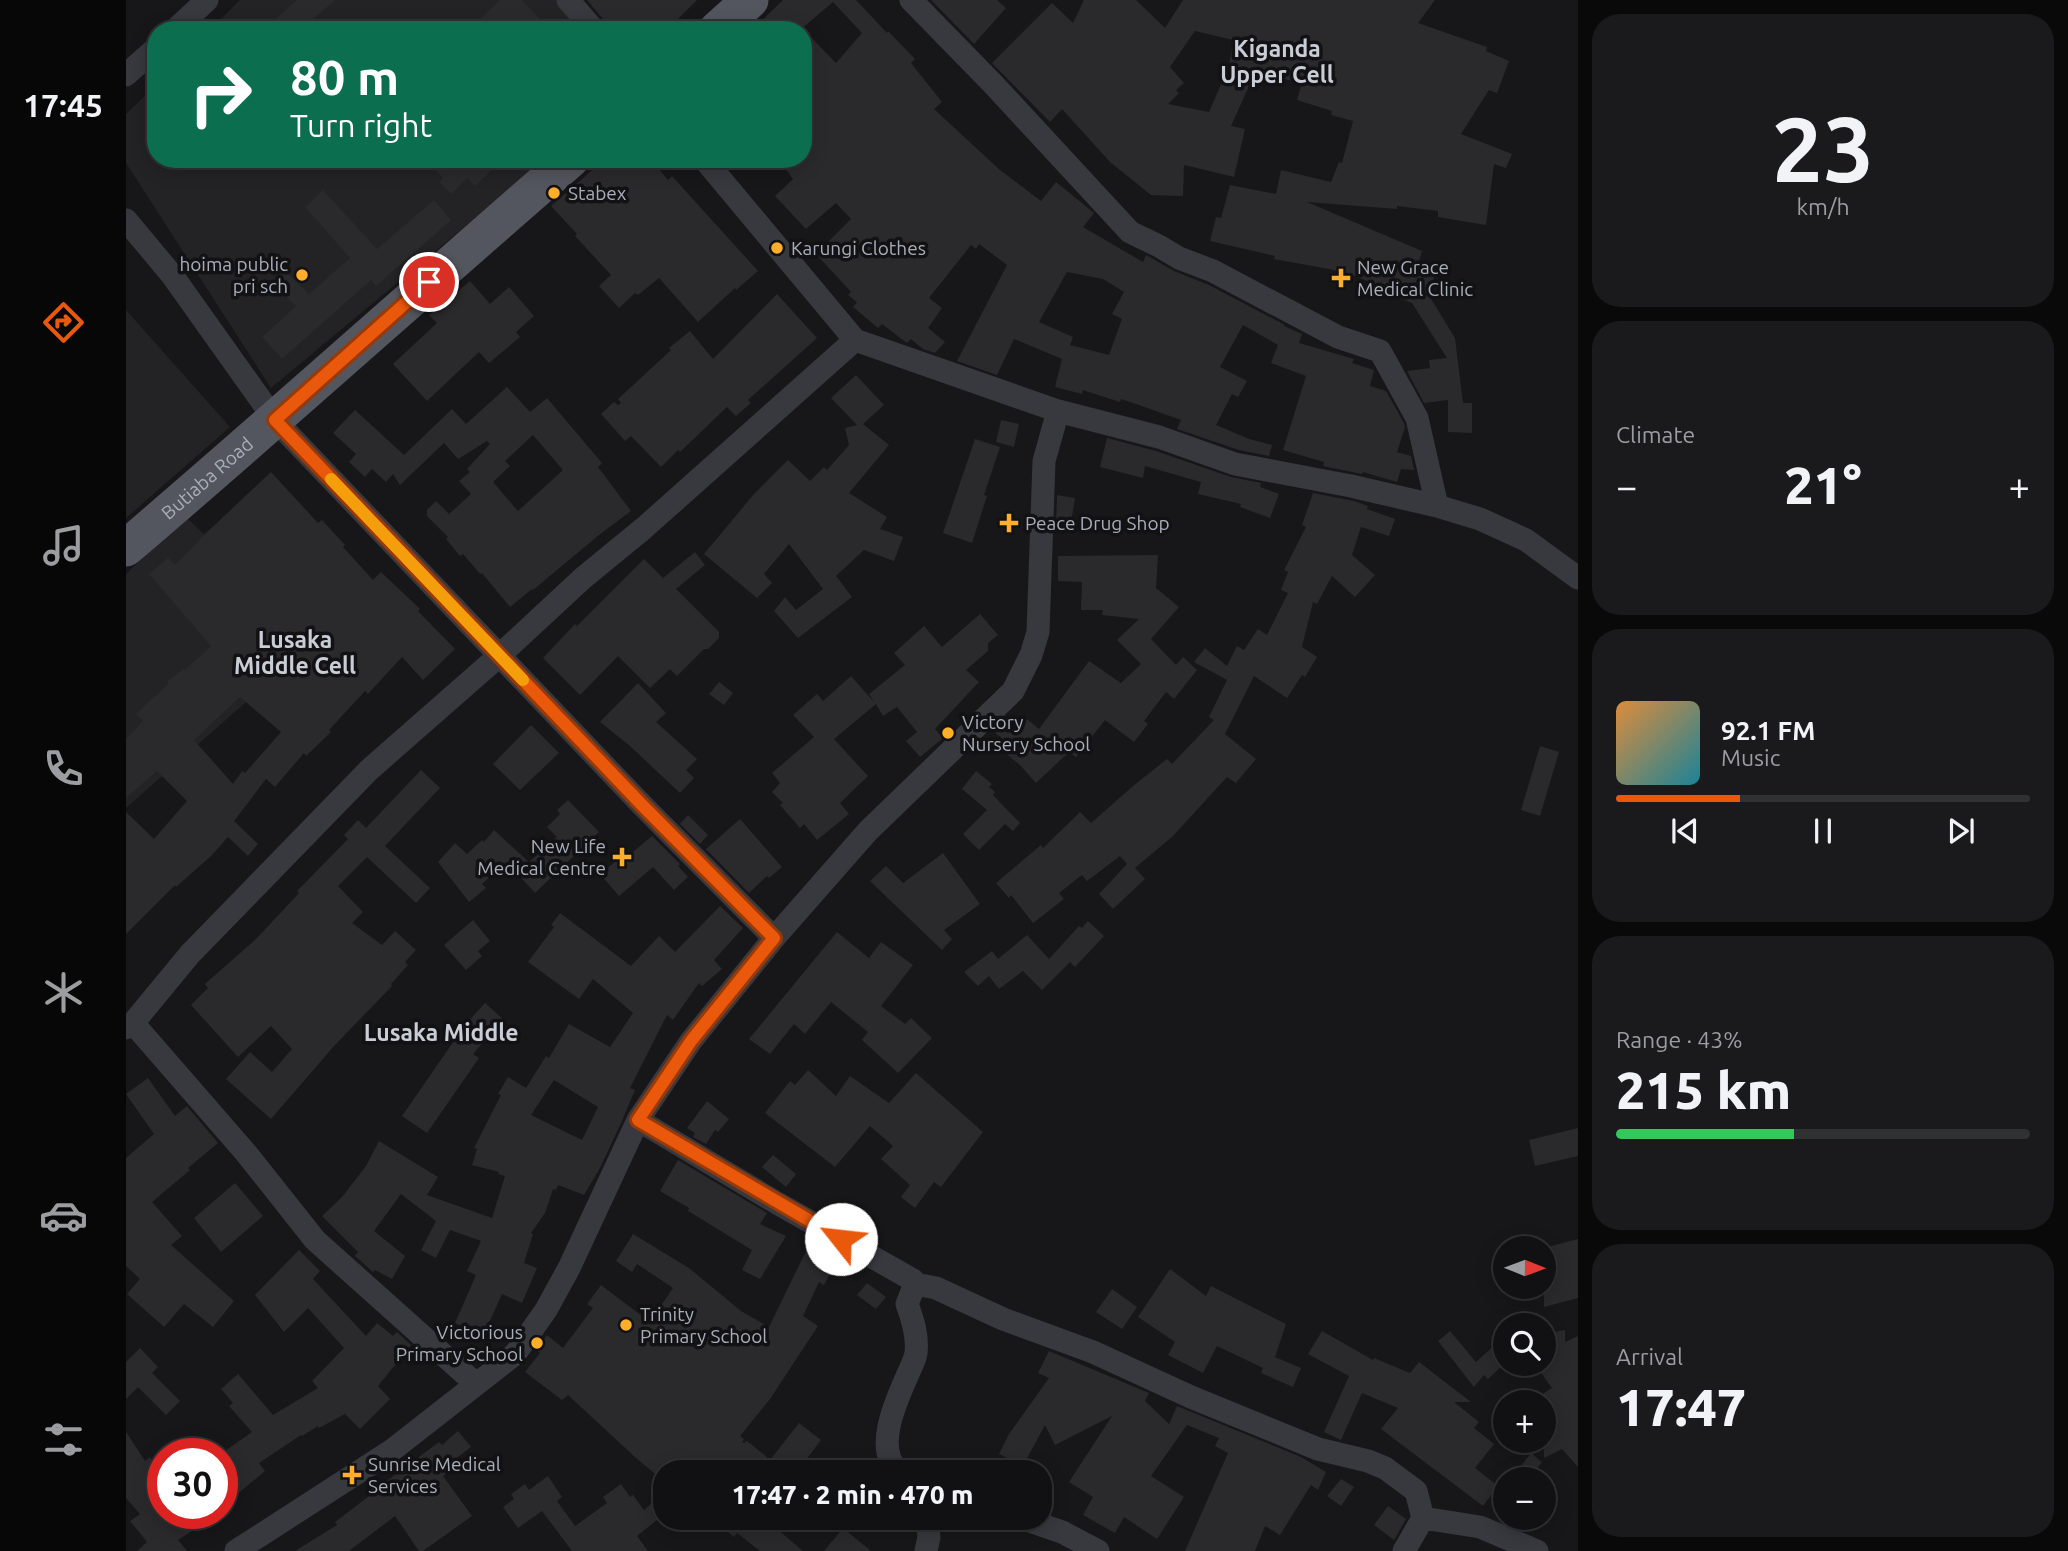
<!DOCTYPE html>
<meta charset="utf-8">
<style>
:root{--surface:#111113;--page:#1a1a1c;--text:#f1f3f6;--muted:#9c9da0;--line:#303133;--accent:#ea580c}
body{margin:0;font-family:Ubuntu,sans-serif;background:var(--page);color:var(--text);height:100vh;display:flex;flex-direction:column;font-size:26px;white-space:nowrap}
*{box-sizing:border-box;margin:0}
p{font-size:23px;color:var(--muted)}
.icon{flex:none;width:38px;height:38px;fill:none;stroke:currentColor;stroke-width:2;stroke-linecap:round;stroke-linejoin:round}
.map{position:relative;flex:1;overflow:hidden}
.details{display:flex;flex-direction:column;gap:14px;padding:14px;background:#09090a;width:490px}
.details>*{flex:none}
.top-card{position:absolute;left:21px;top:21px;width:665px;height:147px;border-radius:28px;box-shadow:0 4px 18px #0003,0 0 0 2px var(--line);background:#0b6e4f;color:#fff;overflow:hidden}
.needle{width:46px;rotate:91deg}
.controls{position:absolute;left:1367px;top:1236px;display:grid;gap:14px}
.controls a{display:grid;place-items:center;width:63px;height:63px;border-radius:50%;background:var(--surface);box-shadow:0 4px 18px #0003,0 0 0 2px var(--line);font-size:35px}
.speed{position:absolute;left:21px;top:1438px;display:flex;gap:14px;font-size:35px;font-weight:700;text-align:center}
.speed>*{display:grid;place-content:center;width:91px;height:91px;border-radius:50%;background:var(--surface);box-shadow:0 4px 18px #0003,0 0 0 2px var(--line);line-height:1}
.speed .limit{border:10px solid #d22;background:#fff;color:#111}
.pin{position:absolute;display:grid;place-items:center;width:60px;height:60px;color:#fff;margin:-30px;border:4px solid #fff;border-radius:50%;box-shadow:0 2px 7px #0007}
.me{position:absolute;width:77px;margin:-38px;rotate:299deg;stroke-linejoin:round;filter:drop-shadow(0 0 5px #0008)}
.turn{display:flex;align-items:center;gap:24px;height:147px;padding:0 28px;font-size:32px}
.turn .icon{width:91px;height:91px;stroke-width:2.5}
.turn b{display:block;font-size:49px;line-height:60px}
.big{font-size:52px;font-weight:800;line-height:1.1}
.details .card{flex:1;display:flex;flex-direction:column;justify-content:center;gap:10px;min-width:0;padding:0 24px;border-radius:28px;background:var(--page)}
.details .dial{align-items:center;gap:0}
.dial b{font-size:91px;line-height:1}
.song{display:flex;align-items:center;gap:21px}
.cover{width:84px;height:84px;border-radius:10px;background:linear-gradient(135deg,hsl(30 70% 55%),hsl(190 70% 35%))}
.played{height:7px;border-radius:4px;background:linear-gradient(90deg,var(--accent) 30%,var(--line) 30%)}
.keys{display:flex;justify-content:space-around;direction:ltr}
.heat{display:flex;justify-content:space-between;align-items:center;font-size:38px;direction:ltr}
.charge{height:10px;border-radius:5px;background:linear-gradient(90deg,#34c759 43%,var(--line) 0)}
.trip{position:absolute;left:527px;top:1460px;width:399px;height:70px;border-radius:28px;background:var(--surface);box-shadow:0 4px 18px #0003,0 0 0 2px var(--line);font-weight:800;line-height:70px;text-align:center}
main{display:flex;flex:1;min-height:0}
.tabs{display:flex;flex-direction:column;width:126px;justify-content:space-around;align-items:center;background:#070708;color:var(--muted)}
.tabs .icon{width:49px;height:49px}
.tabs .active{color:var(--accent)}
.tabs b{font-size:32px;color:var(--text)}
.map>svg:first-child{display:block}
</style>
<main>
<nav class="tabs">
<b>17:45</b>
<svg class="icon active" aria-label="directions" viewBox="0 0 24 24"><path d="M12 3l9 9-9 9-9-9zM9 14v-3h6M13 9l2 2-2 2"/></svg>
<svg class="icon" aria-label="music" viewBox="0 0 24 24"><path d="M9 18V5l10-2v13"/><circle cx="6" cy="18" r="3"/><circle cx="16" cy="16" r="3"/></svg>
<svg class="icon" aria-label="phone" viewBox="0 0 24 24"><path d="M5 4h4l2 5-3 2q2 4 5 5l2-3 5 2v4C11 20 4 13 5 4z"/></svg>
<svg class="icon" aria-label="climate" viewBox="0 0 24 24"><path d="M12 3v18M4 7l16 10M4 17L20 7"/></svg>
<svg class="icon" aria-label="car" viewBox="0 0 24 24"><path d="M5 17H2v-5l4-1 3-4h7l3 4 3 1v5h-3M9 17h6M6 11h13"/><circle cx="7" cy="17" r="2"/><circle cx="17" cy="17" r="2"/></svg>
<svg class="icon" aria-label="filters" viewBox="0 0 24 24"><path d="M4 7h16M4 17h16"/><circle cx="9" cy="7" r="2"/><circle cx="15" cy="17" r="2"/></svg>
</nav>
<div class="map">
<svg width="1452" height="1551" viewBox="0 0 1452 1551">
<rect width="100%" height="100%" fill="#171719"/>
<path fill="#232326" d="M114,0H436L460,30H84Z
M30,85V159H420L145,388L0,163V114Z
M0,310L104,427L0,518Z
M60,517L189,641L0,808V574Z"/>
<path fill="#2a2a2d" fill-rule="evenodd" d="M171,0H209L175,30H137Z
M374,0H396L424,30H342Z
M461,0H571L541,30H486Z
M657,0H730L761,33L762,31L789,59L785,63L816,102L808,109L874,170L915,201L930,182L968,213L957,227L1017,262L1020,255L1048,271L1083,285L1159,325L1158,326L1176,334L1173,343L1228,359L1226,363L1248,370L1244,386L1260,391L1278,423L1279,427L1271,452L1285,456L1288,470L1275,469L1271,482L1237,472L1236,474L1197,466L1198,462L1157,450L1180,376L1145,363L1152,345L1117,325L1094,367L1121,381L1112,397L1106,394L1090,425L1123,439L1146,445L1143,456L1113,450L1051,429L1055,420L1013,405L995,399L994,402L957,390L956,394L929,387L936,359L888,339L871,375L831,361L881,265L853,244L850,249L845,245L803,298L816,308L802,328L819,342L809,353L797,349L785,339L781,343L756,324L752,328L727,307L731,302L722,295L725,292L690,254L725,219L710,203L680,229L649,196L667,179L652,159H677V29L710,63L736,33L707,2L674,30H626ZM941,272L977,279L998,292L986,314L996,319L983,355L944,345L947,337L913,322Z
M805,0H871L880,8L848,44Z
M958,0H1010L1039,28L1057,0H1309L1292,23L1361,47L1360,51L1383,61L1371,93L1363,90L1335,134L1386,154L1380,168L1368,164L1360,225L1312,217V211L1271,206V209L1181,202L1296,251L1293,261L1313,265L1302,294L1329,338L1337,403H1346V433L1322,432V400L1298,403L1281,371L1304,368L1303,360L1321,358L1286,303L1270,297L1271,294L1255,288L1256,287L1219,272L1148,259L1149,256L1084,241L1090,217L1095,218L1104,185L1150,194L1155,170L1205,182L1213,162L1216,163L1227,121L1205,115L1206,111L1171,100L1176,82L1128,75L1105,126L1119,129L1108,177L1058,165L1057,196L1025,195L984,162L936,109L924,122L866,63L926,3L947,23ZM1069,31L1107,40L1103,66L1083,112L1042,104L1053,93L1050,90L1058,83L1044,67Z
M299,159H377L349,186L341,178L325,194L313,182L317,178Z
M479,159H525L542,180L546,176L632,271L610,290L609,288L572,322L533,278L512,295L509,293L493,308L473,286L485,275L449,236L451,234L425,206Z
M197,190L251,249L308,200L325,220L250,286L245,280L156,359L136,337L170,306L146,282L158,270L183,294L224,258L179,207Z
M344,281L364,304L383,287L408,316L390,332L394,337L363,363L353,352L301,401L267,364L311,323L303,315Z
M651,294L691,338L622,400L625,403L610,416L601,407L554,452L552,450L535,467L505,436L499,441L475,414L488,402L492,405L495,403L492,399L545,350L543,348L564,331L587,359Z
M730,375L758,405L737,424L763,445L723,493L761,517L754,529L777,537L768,561L738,550L710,576L726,597L672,638L648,611L659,597L670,610L697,589L663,544L638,574L646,583L631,598L578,554L628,494L662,460L684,481L698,467L701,470L723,445L719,428L731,425L705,398Z
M381,387L404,412L421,398L476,463L472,467L505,511L473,535L407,590L406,589L384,607L356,573L354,574L337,554L334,556L320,539L322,537L301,516V510L310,501L323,514L345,494L333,481L344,472L341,469L364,444L361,441L332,459L318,443L274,485L267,474L260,482L246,469L239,477L223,462L230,454L207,433L229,410L278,455L326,409L340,424ZM407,435L437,470L392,511L367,482L384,466L379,461Z
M875,420L893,424L888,447L870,442Z
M981,438L1030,451L1105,477L1135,483L1134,487L1153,494L1144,518L1114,507L1115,504L1072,494L1075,482L1019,466L1017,478L974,467Z
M849,439L874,447L858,495L861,496L846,543L817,533Z
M145,472L192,523L196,520L219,545L217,547L247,580L255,572L294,609L292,611L329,649L297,680L276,657L242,694L239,691L203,730L205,732L180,756L178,753L149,787L140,779L108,821L132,844L122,856L102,837L85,856L50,887L49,885L0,934V812L28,839L61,801L31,771L0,798V739L17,721L10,714L42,684L41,682L58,668L59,670L85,646L23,574L42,558L49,565L79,534ZM114,697L155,732L119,773L116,771L107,784L68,740Z
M1187,493L1228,501L1242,506L1241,509L1269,519L1263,536L1235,527L1226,555L1249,575L1229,597L1206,576L1191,604L1187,602L1176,647L1191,657L1179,677L1176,675L1161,698L1128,676L1099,734L1130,759L1110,783L1101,777L1047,836L1009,868L1019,879L987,909L973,894L1001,864L994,856L961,881L956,875L933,893L938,899L907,923L885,895L883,898L870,883L915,845L917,848L954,812L965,823L1007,786L1041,759L1046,764L1088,720L1083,717L1101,680L1068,662L1079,648L1101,666L1111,646L1118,650L1132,629L1141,635L1162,593L1155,590L1162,572L1158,570L1180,527L1176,525Z
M931,495L949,498L944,529L930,527Z
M569,552L579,565L550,589L593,632V638L582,649H578L551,676L544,669L524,688L492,656L454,695L417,658L449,624L451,626L518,559L537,578Z
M1032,555L1030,588L1053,607L1025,639L1050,665L1057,657L1071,670L1048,699L1040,692L1018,721L1022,724L1008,742L979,720L950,757L943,752L910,783L894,765L873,748L879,741L866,730L877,720L890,732L901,719L913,729L963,661L995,683L1015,664L991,640L1013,619L976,615L977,610H955L956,582L932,581V556Z
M854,614L872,635L862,643V651L840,670L853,682L809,729L817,738L794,757L780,741L791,732L771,707L757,716L750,704L708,739L742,776L714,803L723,814L691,840L678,824L674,828L654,805L657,803L646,792L654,783L646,773L688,737L667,715L691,694L697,701L725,676L748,702L743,694L779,665L768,653L798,626L816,647Z
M593,682L607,693L598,705L583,694Z
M512,683L540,713L530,722L571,759L560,770L568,778L554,793L504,746L474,722Z
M405,725L433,753L394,790L367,764Z
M1414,746L1433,752L1414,816L1395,810Z
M295,770L314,788L259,846L304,888L290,903L241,857L212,886L237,912L226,923L256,945L269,931L290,950L279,962L282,965L265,984L266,986L209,1045L145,1119L100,1079L124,1052L146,1072L166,1049L145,1026L112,1057L65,1005L82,988L79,984L131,938L173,893L171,891L222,839L218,835L232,820L240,828Z
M850,771L866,784L863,787L869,792L867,795L894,823L887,831L879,824L853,850L837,834L861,810L836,789Z
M442,800L473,832L409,893L389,871L387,873L378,865L356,884L360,888L343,902L312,862L329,843L341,854L356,840L358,842L368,830L403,862L431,837L421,827L434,814L431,810Z
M562,815L582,835L574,844L554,824Z
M614,819L656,867L643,878L641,876L623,893L580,849Z
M526,836L554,864L552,866L562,877L548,890L527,867L493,896L474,874L500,853L502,856Z
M817,853L854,904L818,930L826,939L816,950L744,881L760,866L777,883Z
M594,906L617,928L588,960L596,969L576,986L573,983L547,1020L541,1015L504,1088L509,1090L495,1123L474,1168L458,1195L432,1185L430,1190L427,1189L419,1213L405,1233L407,1234L398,1263L411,1268L396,1303L376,1294L357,1336L329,1323L350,1275L341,1271L355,1241L324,1230L310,1258L295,1250L310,1221L275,1194L248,1231L279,1256L266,1279L249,1270L247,1272L229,1256L232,1252L196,1216L216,1197L240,1166L253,1141L312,1177L301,1195L366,1218L379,1176L372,1174L373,1172L346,1165L351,1149L348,1148L375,1095L372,1094L382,1077L400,1088L420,1056L423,1058L443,1024L484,1047L507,1013L467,979L453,999L402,962L428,927L425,925L434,913L505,966L533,936L549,952ZM428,1080L472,1107L456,1140L405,1115Z
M347,920L364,941L352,951L356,956L340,970L318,945Z
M962,921L978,936L949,967L944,962L916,990L897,971L873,989L863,976L852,986L838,972L866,951L872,959L901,935L923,959L953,926L956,928Z
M711,932L743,958L755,942L787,965L755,1006L779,1024L785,1018L806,1038L772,1073L736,1040L742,1032L705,1002L679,1034L668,1024L644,1054L623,1039Z
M359,1003L377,1019L347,1054L353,1058L301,1133L276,1116L339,1025Z
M682,1070L710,1096L724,1076L763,1103L790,1073L857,1132L815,1187L808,1182L789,1208L775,1197L784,1185L755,1159L767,1146L744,1126L709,1167L639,1113L664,1081L669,1085Z
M22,1078L49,1116L61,1106L92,1143L62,1168L64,1170L26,1202L56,1236L45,1245L108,1301L87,1327L58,1304L38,1327L1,1294L14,1279L0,1266V1158L28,1134L0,1094Z
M581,1101L603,1119L592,1132L589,1130L580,1144L567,1137L569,1133L561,1128Z
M1452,1128V1156L1409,1166L1403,1140Z
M647,1155L670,1174L660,1187L636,1167Z
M552,1160L641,1213L634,1224L660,1236L634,1279L616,1270L626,1250L562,1211L563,1208L534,1191Z
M109,1183L137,1216L95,1252L68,1218Z
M507,1234L563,1268L615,1311L643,1327L681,1249L709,1264L698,1285L693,1282L677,1316L692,1326L644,1399L614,1436L618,1439L616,1442L618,1443L621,1441L641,1457L630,1472H539V1482L510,1458L442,1395L436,1400L399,1372L414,1353L410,1350L421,1335L437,1348L467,1308L461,1304L475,1285L524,1322L547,1288L511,1264L506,1272L490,1261Z
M1452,1239V1298L1418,1307V1248Z
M173,1250L194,1271L187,1279L240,1336L251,1323L267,1336L271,1332L285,1345L252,1386L264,1399L234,1429L219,1414L193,1428L192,1426L176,1436L175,1435L133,1463L139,1471L96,1507V1453L126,1432L103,1406L107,1403L95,1389L112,1374L147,1415L192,1388L186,1381L218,1348L182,1308L158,1332L129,1295Z
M1044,1269L1080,1296L1085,1286L1160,1324L1149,1357L1175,1368L1167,1387L1135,1373L1137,1368L1091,1346L1077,1373L1042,1355L1049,1342L1012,1317Z
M741,1283L760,1297L750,1309L731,1295Z
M986,1289L1011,1307L996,1329L970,1312Z
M1439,1330V1342L1452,1336V1467L1436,1449L1418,1458V1393L1426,1388L1408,1363H1418V1334Z
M1196,1331L1247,1360L1248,1358L1284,1373L1293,1362L1345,1402H1328L1353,1422L1348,1428L1368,1444L1349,1468L1372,1486L1357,1506L1255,1429L1272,1408L1236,1393L1215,1440L1198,1432L1223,1376L1182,1354Z
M1324,1331L1350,1362L1372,1342L1379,1348L1370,1359L1376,1366L1362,1379L1358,1375L1348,1387L1312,1341Z
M14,1348L32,1367L26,1373L54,1401L40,1415L12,1387L0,1399V1362Z
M923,1351L1023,1393L1019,1401L1043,1424L1051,1406L1175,1457L1200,1472L1192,1490L1185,1485L1154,1535L1139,1526L1129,1551H1059L1102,1453L1089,1446L1093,1438L1061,1425L1025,1476L1058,1497L1031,1539L998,1517L989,1533L957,1515L967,1497L943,1482L986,1416L929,1445L919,1425L897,1466L873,1454L883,1434L923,1378L912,1373Z
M673,1423L695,1440L671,1472H659L644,1460Z
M332,1431L345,1447L327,1461L331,1466L317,1476L346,1516L297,1551H293L269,1516L223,1551H169L211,1525L209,1522L251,1490L250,1489L313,1442L316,1445Z
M0,1432L19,1461L24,1457L37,1477V1514H93L52,1540L61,1551H11L21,1542L4,1521L14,1514L0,1498Z
M1405,1453L1416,1462L1404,1479H1385Z
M422,1476L436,1497L431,1501L449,1526L481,1503L477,1497L495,1484L504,1497L507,1495L518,1510L526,1503L536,1516L511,1536L522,1551H446L416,1511L392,1528L377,1507L388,1499L385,1494L399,1484L403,1490Z
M1215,1479L1228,1487L1215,1506L1201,1496Z
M1262,1506L1280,1519L1268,1540L1248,1525Z
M583,1517H637L677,1551H634L611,1533L608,1537Z
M717,1528L745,1551H698Z"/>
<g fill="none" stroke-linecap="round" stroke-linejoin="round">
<path stroke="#37393f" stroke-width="23" d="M442,0L468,30
M785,0L868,85L1004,232L1033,246L1053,258L1087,271L1212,337L1254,351L1291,418L1311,506L1354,519L1400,540L1452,578
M49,30L81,0
M0,75L30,48
M578,159L729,340L932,411L1033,437L1109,464L1225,486L1311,506
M0,220L46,275L149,420L516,805L648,938
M7,1023L120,1153L189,1240L350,1384
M0,1028L7,1023L64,954L243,770L374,655L457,578L518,528L729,340
M512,1120L651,1203L787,1280L789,1284L810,1288L877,1319L967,1352L1065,1397L1192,1449L1242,1461L1259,1468L1290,1491L1297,1518L1354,1527L1411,1551
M774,1472C746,1451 771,1399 782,1374C785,1367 789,1360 790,1353C792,1336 787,1320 781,1304L789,1284
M892,1517L936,1532L972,1551
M110,1551L265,1451L389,1354L420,1310L443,1268L512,1120L565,1041L648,938L742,831L887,691L905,655L912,632L918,461L932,411
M800,1551L803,1537L801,1517
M1278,1551L1297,1518"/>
<g stroke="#53565e" stroke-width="37">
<path d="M591,30L624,0"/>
<path id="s1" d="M0,548C150,420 296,288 445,159"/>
</g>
</g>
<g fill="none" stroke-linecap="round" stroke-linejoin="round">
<defs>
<path id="route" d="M303,282L149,420L516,805L648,938L565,1041L512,1120L715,1239"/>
</defs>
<use href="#route" stroke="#983908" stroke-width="18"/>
<use href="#route" stroke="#ea580c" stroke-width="12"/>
<path stroke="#f59e0b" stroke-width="12" d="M205,479L397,680"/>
</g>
<g fill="#ffae29" stroke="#121214" stroke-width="2.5">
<circle cx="428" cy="193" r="7"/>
<circle cx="651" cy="248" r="7"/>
<circle cx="176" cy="275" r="7"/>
<path d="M1211.5 267.5h7v7h7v7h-7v7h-7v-7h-7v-7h7z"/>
<path d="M879.5 512.5h7v7h7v7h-7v7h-7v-7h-7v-7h7z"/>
<circle cx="822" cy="733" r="7"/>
<path d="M492.5 846.5h7v7h7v7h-7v7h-7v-7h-7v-7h7z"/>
<circle cx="500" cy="1325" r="7"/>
<circle cx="411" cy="1343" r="7"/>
<path d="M222.5 1464.5h7v7h7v7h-7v7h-7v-7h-7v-7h7z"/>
</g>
<g text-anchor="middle" stroke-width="7" stroke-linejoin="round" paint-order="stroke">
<g font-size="19" fill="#a8aeba" stroke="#121214" text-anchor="start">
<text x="442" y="200">Stabex</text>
<text x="665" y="255">Karungi Clothes</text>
<text x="162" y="271" text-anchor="end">hoima public<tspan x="162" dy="22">pri sch</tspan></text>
<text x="1231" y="274">New Grace<tspan x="1231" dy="22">Medical Clinic</tspan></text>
<text x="899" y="530">Peace Drug Shop</text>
<text x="836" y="729">Victory<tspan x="836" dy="22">Nursery School</tspan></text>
<text x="480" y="853" text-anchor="end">New Life<tspan x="480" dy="22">Medical Centre</tspan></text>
<text x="514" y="1321">Trinity<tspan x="514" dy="22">Primary School</tspan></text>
<text x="397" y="1339" text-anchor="end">Victorious<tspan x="397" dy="22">Primary School</tspan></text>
<text x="242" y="1471">Sunrise Medical<tspan x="242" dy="22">Services</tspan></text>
</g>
<g font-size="19" fill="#a8aeba" stroke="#121214">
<text dy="7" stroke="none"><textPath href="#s1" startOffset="107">Butiaba Road</textPath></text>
</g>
<g font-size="23" font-weight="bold" fill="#c9cdd6" stroke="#121214">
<text x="1151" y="57">Kiganda<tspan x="1151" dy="26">Upper Cell</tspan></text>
<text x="169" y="648">Lusaka<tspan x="169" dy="26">Middle Cell</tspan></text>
<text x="315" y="1041">Lusaka Middle</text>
</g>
</g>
</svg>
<div class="controls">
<a><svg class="needle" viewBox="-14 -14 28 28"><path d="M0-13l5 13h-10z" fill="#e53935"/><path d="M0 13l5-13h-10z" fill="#9c9da0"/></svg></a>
<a><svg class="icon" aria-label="search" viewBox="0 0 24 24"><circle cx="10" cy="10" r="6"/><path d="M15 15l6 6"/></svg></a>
<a>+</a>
<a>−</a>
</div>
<div class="speed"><div class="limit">30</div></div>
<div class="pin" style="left:303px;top:282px;background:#d93025"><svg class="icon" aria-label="arrive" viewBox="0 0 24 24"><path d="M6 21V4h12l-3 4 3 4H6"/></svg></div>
<svg class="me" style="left:715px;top:1239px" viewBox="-20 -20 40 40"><circle r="19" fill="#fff"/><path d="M0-13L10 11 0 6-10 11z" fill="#ea580c"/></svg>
<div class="trip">17:47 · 2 min · 470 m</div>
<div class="top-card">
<div class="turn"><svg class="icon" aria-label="right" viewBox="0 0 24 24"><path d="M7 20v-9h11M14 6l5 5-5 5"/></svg><div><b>80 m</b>Turn right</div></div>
</div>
</div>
<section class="details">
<div class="card dial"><b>23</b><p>km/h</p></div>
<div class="card"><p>Climate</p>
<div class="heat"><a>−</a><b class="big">21°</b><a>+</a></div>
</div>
<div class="card">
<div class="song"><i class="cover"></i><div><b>92.1 FM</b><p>Music</p></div></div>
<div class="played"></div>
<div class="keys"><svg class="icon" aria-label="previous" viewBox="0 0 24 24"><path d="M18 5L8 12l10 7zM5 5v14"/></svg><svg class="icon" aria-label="pause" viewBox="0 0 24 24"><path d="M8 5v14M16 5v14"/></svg><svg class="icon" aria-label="next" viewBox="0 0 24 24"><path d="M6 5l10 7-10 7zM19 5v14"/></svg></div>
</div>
<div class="card"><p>Range · 43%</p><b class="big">215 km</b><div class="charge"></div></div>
<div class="card"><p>Arrival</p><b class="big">17:47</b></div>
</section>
</main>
